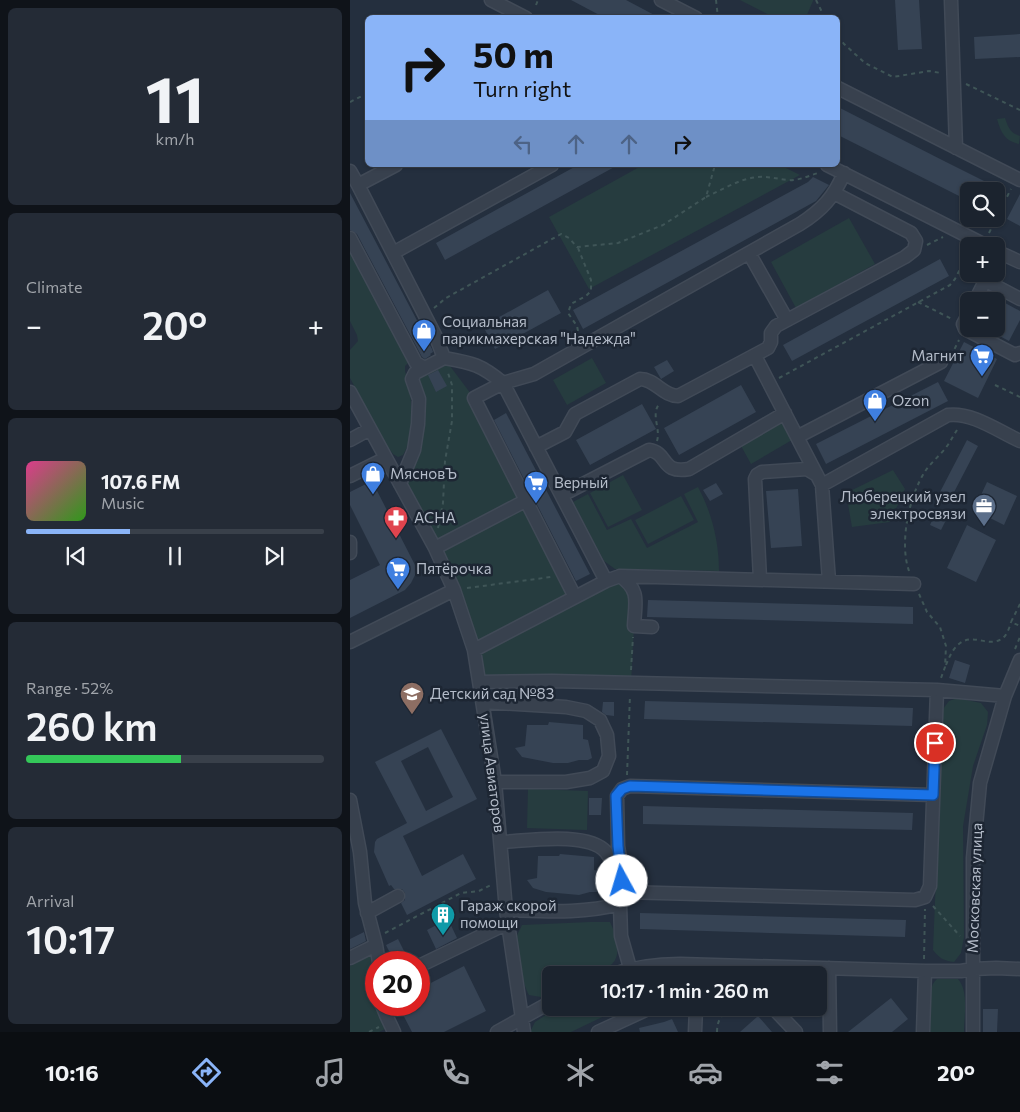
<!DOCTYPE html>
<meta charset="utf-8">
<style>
:root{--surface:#1b232e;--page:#242b36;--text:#f1f3f6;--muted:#a0a4aa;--line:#39404a;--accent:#8ab4f8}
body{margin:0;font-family:Commissioner,sans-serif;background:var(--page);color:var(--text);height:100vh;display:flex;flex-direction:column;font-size:19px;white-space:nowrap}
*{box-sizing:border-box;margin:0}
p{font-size:16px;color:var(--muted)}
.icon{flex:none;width:28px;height:28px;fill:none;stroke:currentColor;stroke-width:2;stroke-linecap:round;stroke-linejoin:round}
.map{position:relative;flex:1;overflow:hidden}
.panel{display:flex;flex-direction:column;gap:8px;padding:8px;background:#0f1319;width:350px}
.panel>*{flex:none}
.hud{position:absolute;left:15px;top:15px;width:475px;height:152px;border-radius:8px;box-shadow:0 1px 4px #0004,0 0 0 1px var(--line);background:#8ab4f8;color:#111;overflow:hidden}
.fabs{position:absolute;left:610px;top:182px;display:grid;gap:10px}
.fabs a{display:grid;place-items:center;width:45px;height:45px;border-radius:8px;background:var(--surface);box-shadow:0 1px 4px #0004,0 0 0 1px var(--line);font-size:25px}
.speed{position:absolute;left:15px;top:951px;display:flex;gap:10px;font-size:25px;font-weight:700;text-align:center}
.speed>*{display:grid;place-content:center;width:65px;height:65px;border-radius:50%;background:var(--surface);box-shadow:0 1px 4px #0004,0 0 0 1px var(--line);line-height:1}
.speed .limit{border:8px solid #d22;background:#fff;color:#111}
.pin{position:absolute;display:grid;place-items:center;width:42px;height:42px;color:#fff;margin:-21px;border:2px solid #fff;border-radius:50%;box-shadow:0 1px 5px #0007}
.me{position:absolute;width:55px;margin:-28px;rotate:354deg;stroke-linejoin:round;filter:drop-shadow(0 0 4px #0008)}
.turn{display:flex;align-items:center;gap:18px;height:105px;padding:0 25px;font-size:22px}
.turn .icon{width:65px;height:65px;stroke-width:2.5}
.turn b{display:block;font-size:35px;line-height:42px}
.lanes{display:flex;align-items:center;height:48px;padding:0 25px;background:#0003;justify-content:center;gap:25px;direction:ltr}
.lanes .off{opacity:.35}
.big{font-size:38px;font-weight:600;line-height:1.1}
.panel .card{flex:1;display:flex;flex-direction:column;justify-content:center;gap:8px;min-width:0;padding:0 18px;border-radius:8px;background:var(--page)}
.panel .dial{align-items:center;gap:0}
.dial b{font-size:65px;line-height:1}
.song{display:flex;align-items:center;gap:15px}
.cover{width:60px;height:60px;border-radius:8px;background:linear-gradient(135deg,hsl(330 70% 55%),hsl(110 70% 35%))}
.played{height:5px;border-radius:2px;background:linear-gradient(90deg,var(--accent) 35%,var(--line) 35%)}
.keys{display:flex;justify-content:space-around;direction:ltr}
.heat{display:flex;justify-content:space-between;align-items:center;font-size:28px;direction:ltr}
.charge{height:8px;border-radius:4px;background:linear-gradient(90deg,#34c759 52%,var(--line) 0)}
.trip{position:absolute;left:192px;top:966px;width:285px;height:50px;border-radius:8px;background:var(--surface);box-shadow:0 1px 4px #0004,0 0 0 1px var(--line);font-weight:600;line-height:50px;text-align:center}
.menu{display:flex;height:80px;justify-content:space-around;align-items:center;background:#0b0e12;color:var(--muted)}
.menu .icon{width:35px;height:35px}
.menu .active{color:var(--accent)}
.menu b{font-size:22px;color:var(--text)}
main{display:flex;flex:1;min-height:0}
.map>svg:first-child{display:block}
</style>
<main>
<section class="panel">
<div class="card dial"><b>11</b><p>km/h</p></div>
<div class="card"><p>Climate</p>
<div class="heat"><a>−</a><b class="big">20°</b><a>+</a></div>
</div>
<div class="card">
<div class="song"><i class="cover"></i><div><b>107.6 FM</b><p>Music</p></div></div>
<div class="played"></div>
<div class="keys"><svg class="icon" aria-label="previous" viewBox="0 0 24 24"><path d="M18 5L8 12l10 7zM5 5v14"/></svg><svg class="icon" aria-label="pause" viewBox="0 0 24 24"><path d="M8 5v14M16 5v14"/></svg><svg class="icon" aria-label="next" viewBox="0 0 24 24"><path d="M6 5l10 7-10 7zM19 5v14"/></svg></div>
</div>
<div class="card"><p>Range · 52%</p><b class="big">260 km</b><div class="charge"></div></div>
<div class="card"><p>Arrival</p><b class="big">10:17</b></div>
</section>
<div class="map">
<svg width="670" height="1032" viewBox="0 0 670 1032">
<rect width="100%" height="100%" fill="#242f3e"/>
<path fill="#263c3f" d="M390,0H463V1L456,17H423Z
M655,118C658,127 660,133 670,136L669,144C655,141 651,133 647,119Z
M293,165H430L450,175L239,289L199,217Z
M499,218L525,264L446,308L421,262Z
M0,244L59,362L55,366V371C62,395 67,433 53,455L48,457L43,454L36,445L0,378V350L8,341L7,335L0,321Z
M94,358L124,398L225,597L256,581L280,583L284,626L281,683L130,682L124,650L50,484L64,450L62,379Z
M242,358L256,383L217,405L203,380Z
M432,420L442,440L401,464L390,444Z
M543,470L555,489L540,522L502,527L496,493Z
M273,475L292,510L258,527L240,493Z
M348,487C362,513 369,542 369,571L265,569L254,561L223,502L238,494L257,530L281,519L297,548L348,522L334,494Z
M331,496L344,520L298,544L285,520Z
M607,698L631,703L638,712L637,725L623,766L613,826L614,937L611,953L604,962C594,961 589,958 583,950L593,709L599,701Z
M178,789L238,791L237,830L177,828Z
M240,922H260C286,977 240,975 201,975V991L191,997L179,995C172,982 164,950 167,936C168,932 171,928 172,925Z
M25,953L26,962V1005L39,1027L29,1032H0V966Z
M312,971H334L342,972L343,975H282Z
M587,979H608C619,991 614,1017 614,1032H579C579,1019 576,987 587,979Z
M207,1008H271L221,1032H180L185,1022Z"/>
<path fill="#364354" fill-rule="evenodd" d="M221,0H276L310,18H255Z
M545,0H569L572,49L548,50Z
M670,34V57L625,59L624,37Z
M488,107L596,162L654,191H619V201L488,135Z
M228,165H268L95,260L86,243Z
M463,177L479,185L466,201L233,329L223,310L458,182Z
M0,193L82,349L83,352L80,354L81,355L75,359L72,357L7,234L0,230Z
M670,194V226L657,219Z
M590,259L599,276L442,361L433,345Z
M198,290L211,313L145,349L133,326Z
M646,298L670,311V320L659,341L646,334Z
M614,342L647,359L628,398L594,381Z
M317,360L324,371L311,379L304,367Z
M88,370L97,386L86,392L78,375Z
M588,382L598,401L476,464L466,444Z
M391,385L406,412L329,455L314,428Z
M292,404L306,429L240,465L226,440Z
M156,413L240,574L226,581L144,420Z
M617,440L628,446L601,498L590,492Z
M22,481L65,565V575L61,583L55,590L0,618V580L30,565L0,505V492Z
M637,482L667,496L654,525L624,510Z
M366,483L373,494L360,501L353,490Z
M448,489L452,546L421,548L416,491Z
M587,510L598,516L591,530L580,525Z
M617,525L646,540L626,582L597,568Z
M298,600L563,607V624L297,617Z
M605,660L620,665L615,683L599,678Z
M295,701L563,708L562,726L294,719Z
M253,702H264V716L256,715L252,712Z
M199,722L233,725V739L238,740L242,758L238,760H229L218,763H203L172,757L165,748L175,746L177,725H198Z
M91,729L127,799L53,836L72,876L113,854L126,879L57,915L51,903L55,900V893L52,889H44L41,885L39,886L24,852L25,842L27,839L57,823L25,762ZM78,747L103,797L76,811L51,761Z
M239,798H252L251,815H239Z
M293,806L563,813L562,830L293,824Z
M210,854L244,857V870L249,871L254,889L249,892H240L229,895L196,892L183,888L177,880L187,878L188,856H209Z
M290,913L556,920L555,937L290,929Z
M98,919L107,938L86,949L77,930Z
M14,932L16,941L0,949V939Z
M48,939L56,955L44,961L36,945Z
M114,966L136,1011L94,1032H62L48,1005H69V989Z
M541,998L558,1019L542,1032H498Z
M633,1009H648L647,1032H633Z
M408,1016L422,1032H390Z
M322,1019L328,1032H290L289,1028L314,1022Z"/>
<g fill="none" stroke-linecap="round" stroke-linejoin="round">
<defs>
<path id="minor" d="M141,0L176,18
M311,0L346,18
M601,0L606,148
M488,88L670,180
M477,165L637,246
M0,171L8,185L46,165
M8,185L86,337L94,358C122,363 130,364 153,383L256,581
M0,238L66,363L75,368
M646,251L670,262
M43,253L202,165
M399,253L437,320
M625,301L633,285L638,282L670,299
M619,313L613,324L615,329L665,355L670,353
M405,356L472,485L479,581
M0,392L85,548L104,590L124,650L145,782L156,910L174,1032
M447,437L591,362
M0,440L20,429
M186,447L215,432L225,414L290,379C305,379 313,396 328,396L418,348L421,342V333L426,326L555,257L564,250L566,241L561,233L484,193
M0,476L36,458
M50,484L64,450L68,424L69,399L62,379L65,373L94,358
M472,485L598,415C622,412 648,431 670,441
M212,495L299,450C319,453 310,474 339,469L435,413
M0,542V553
M85,548L175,501
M270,576C291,591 285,602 284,626L302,627
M410,579L405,479L407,475L412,472L457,469L467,475
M225,597L124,398L153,383L184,374L450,224C472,210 484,197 494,173
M0,642L104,590
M124,650L256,581L270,576L564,584
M130,682L202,681L587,690L655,696
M133,702L216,707L236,711L250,720L257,735L259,756L253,771L240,778L216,782H145
M0,800L10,852L15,903L26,945L29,962
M151,842C176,841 238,831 256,852C267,866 268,887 270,904C233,914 194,911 156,910
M273,892L565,900L575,897L580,886L587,690
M17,913L48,896
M0,958L26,945
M69,966L158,923
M280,968L271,936L270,904L273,892L272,870L268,846L267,796L272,789L280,786L583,795
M479,968L480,1032
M260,975C284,967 305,964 330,964L575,971H611L623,969L646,968L670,969
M32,1005L36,1015L44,1032
M425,1010L446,1032
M147,1032L201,1002
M248,1032L300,1008
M345,1032L346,1008
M573,1032L575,971
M623,1032V858L630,783L655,696L670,660"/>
</defs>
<use href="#minor" stroke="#414a57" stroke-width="15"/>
<path stroke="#3f5557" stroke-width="2" stroke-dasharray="4 4" stroke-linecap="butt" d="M366,0L368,18
M466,0L475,18
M186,5L188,0
M488,36L494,44L515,63L543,77L579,71L591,73
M616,84L670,110
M0,102L18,93
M356,197C372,190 389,179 407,177C418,176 427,179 438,180C448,181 458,176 468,173
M646,218L661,189
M639,233L646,219
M577,245L593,237
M228,248L241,280V291L236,296L221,304L218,313L227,326L229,336
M568,302L602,319
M84,308L96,298L211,234L219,238L227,247L268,243L313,225L356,197L365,165
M601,356L609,340
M429,378L600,285L605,279L619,252
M645,385L670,397
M307,441C311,428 300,414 310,403
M88,528L93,503L95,461L102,421V385L97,370
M559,571C549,543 559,495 576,470C581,463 588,457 594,450C600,443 604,434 609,427
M117,588L201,577
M569,594L577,612L590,627L596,646L595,667L591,678
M670,604L661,622L670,626
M665,649L670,637
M596,665C614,617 637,655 655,636C658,632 660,626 661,622
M281,670L283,637
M277,775L280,695
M583,906L610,936
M35,933L111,893L129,891L141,885
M574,959L575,909
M19,1032L29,1027
M367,1032C367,1021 371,1015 380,1008"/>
<use href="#minor" stroke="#38414e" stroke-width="12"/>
</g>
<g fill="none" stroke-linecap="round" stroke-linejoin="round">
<defs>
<path id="route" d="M272,881L268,846L266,796L272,789L280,786L583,795L585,743"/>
</defs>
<use href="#route" stroke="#114b97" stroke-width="12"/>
<use href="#route" stroke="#1a73e8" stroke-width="9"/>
</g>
<defs>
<symbol id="shop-pin" viewBox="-11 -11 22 30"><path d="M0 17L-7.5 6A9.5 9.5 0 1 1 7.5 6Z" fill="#3f7fe0" stroke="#1d2633"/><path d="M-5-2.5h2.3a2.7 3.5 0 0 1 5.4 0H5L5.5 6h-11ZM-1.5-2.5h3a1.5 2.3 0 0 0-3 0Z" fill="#fff"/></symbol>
<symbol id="supermarket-pin" viewBox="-11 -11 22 30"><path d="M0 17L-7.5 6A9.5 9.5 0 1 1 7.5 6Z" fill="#3f7fe0" stroke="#1d2633"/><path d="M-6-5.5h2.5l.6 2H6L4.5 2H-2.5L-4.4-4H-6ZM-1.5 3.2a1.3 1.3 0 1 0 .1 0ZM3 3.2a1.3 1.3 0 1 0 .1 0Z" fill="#fff"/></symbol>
<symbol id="office-pin" viewBox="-11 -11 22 30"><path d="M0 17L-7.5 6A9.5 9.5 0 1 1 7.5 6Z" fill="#5c6f8a" stroke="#1d2633"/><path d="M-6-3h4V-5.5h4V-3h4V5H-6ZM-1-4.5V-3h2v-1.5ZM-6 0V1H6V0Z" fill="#fff"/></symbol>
<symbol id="pharmacy-pin" viewBox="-11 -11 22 30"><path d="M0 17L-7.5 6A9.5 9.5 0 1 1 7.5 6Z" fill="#e0444e" stroke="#1d2633"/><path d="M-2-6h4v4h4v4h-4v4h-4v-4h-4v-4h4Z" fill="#fff"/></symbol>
<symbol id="school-pin" viewBox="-11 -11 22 30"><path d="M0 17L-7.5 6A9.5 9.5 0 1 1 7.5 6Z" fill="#8d6e63" stroke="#1d2633"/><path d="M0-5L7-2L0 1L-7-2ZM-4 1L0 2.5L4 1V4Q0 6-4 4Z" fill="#fff"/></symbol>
<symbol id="building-pin" viewBox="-11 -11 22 30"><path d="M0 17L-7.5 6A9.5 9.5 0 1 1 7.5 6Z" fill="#0f9aa8" stroke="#1d2633"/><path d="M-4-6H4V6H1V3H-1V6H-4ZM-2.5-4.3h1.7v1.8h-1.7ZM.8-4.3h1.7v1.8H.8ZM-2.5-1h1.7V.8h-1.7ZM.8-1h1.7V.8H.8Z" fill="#fff"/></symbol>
</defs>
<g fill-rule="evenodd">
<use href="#shop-pin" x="60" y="317" width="28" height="38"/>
<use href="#supermarket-pin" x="618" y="342" width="28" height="38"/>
<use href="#shop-pin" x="511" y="387" width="28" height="38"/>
<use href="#shop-pin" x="9" y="460" width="28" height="38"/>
<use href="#supermarket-pin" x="172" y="469" width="28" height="38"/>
<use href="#office-pin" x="620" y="492" width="28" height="38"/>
<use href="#pharmacy-pin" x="32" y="504" width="28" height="38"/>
<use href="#supermarket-pin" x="34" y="555" width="28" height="38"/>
<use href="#school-pin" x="48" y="680" width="28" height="38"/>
<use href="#building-pin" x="79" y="901" width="28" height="38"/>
</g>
<g text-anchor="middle" stroke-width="5" stroke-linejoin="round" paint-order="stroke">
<g font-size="15" fill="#b4bcc9" stroke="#1d2633" text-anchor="start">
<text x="92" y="327">Социальная<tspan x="92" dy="17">парикмахерская "Надежда"</tspan></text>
<text x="614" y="361" text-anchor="end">Магнит</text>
<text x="542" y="406">Ozon</text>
<text x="40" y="479">МясновЪ</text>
<text x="204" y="488">Верный</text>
<text x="616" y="502" text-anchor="end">Люберецкий узел<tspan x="616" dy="17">электросвязи</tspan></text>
<text x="64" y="523">АСНА</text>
<text x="66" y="574">Пятёрочка</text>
<text x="80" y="699">Детский сад №83</text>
<text x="110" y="911">Гараж скорой<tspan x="110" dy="17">помощи</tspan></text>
</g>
<g font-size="15" fill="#b4bcc9" stroke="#1d2633">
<text transform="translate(142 773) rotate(83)" y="5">улица Авиаторов</text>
<text transform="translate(625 888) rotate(-88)" y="5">Московская улица</text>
</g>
</g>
</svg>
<div class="fabs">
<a><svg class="icon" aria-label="search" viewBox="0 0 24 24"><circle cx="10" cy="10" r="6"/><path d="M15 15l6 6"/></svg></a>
<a>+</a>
<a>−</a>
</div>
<div class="speed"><div class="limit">20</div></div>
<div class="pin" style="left:585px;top:743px;background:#d93025"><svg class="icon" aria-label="arrive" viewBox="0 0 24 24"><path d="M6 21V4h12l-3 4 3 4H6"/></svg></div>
<svg class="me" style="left:272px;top:881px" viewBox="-20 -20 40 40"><circle r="19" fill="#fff"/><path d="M0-13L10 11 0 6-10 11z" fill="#1a73e8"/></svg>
<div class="trip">10:17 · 1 min · 260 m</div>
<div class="hud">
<div class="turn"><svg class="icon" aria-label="right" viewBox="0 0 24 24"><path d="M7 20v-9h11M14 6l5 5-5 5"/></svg><div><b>50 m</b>Turn right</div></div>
<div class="lanes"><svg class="icon off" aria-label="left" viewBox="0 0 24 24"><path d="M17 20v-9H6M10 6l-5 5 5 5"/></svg><svg class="icon off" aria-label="ahead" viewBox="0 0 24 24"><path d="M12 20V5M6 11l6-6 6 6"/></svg><svg class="icon off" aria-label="ahead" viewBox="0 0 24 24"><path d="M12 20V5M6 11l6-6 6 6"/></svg><svg class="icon" aria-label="right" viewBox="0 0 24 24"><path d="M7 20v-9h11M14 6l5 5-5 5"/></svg></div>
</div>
</div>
</main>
<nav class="menu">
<b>10:16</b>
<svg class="icon active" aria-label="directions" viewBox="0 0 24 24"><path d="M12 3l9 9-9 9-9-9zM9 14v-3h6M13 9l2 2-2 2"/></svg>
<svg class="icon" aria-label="music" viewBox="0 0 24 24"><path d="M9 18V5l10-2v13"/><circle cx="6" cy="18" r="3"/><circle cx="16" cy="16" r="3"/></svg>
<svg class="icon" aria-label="phone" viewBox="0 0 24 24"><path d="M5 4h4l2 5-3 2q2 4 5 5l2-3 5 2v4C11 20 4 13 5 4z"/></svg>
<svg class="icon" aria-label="climate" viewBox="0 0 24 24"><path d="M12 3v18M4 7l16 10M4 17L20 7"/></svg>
<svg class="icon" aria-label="car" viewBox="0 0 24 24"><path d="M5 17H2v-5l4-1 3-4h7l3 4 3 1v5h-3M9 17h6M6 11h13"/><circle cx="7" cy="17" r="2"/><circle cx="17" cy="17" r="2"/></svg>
<svg class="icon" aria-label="filters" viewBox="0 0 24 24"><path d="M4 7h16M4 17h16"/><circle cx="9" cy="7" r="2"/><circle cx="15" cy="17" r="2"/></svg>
<b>20°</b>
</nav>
